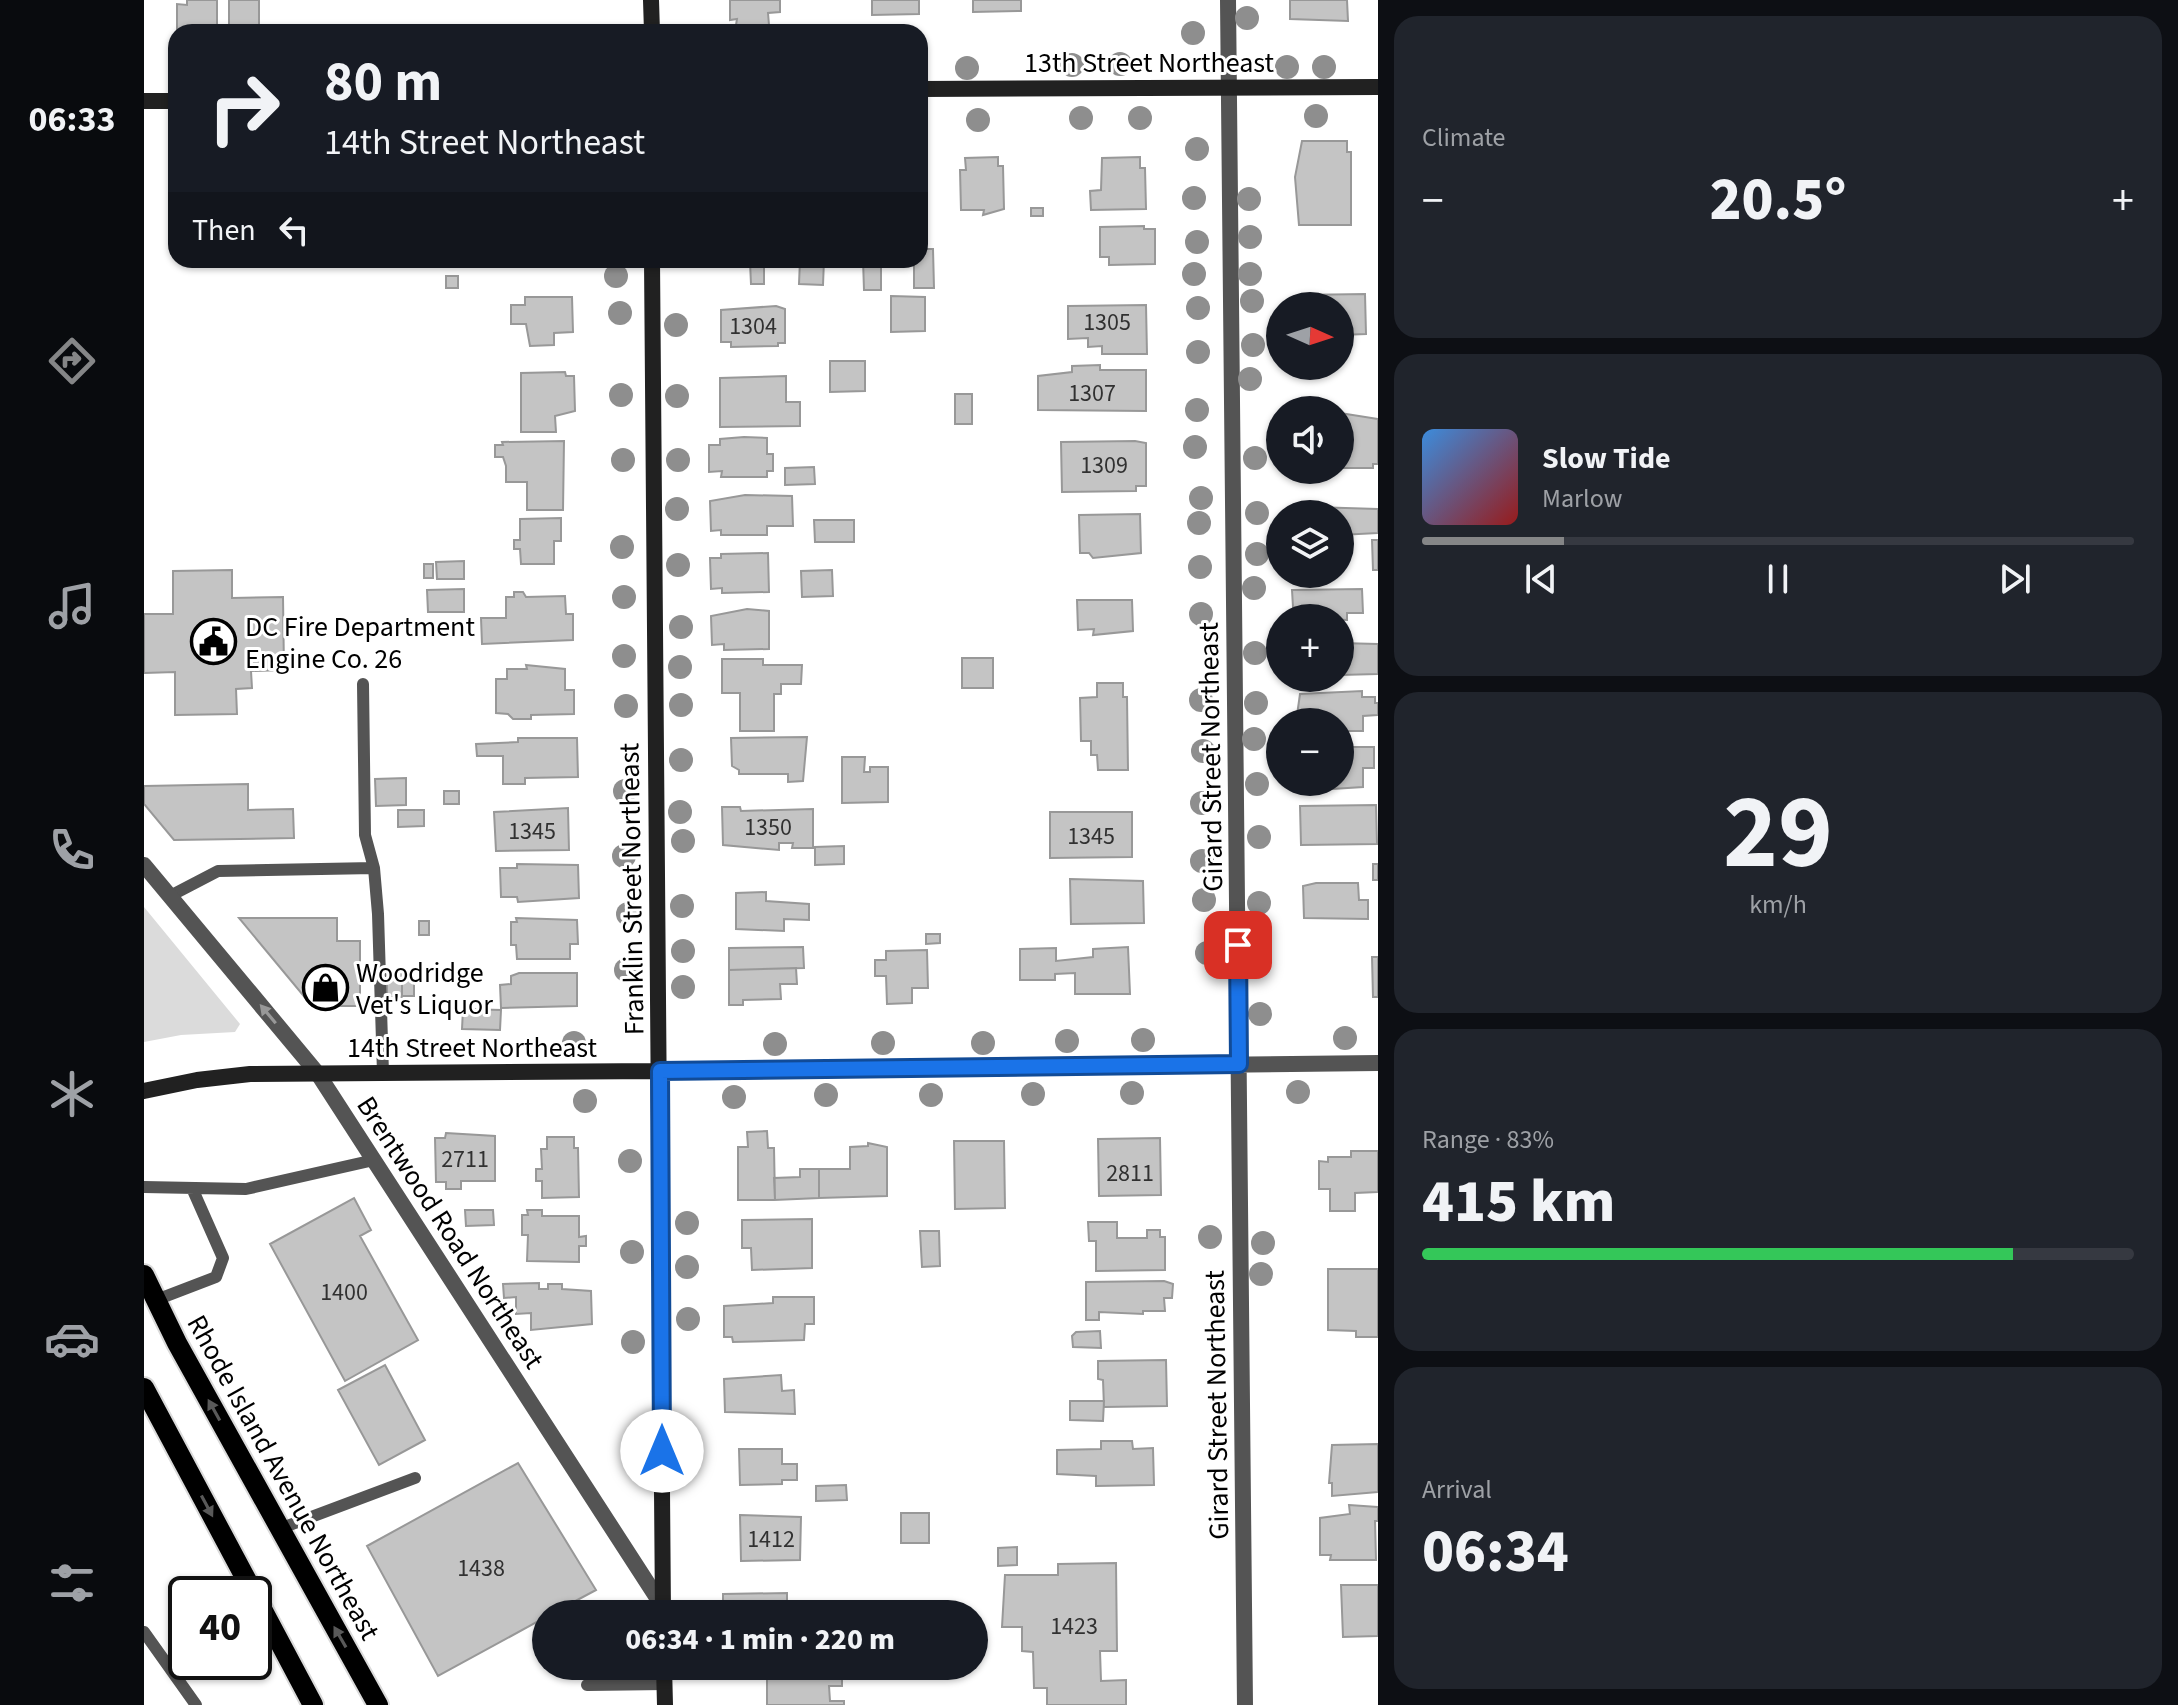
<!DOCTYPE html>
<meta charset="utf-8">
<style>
:root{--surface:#171b24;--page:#20242c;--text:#f1f3f6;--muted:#9ea1a6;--line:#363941;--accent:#858687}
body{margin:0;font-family:"Source Sans 3",sans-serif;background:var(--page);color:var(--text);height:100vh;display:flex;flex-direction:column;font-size:30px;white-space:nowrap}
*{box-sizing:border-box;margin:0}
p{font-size:26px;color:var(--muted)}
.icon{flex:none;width:44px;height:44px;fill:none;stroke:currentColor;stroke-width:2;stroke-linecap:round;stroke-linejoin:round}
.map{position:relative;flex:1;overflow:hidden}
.sheet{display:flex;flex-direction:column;gap:16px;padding:16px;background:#0d0f14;width:800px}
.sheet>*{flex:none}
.hud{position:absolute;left:24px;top:24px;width:760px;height:244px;border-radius:24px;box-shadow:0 2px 6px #0004;background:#171b24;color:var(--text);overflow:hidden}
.needle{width:52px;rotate:93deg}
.controls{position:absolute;left:1122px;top:292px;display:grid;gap:16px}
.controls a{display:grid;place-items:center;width:88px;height:88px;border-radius:50%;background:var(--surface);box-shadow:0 2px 6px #0004;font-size:40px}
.speed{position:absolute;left:24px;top:1576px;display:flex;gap:16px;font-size:40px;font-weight:700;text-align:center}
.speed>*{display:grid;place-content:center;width:104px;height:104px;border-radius:50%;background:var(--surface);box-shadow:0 2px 6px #0004;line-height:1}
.speed .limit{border:4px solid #111;border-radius:12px;background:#fff;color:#111}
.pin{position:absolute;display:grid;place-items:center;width:68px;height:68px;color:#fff;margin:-34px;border-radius:16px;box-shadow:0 4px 12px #0006}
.me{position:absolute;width:88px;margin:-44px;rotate:0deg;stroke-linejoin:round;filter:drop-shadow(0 0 6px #0008)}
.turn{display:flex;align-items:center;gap:28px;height:168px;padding:0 24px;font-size:36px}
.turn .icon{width:104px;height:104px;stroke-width:2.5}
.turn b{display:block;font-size:56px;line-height:68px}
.then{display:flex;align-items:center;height:76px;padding:0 24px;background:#0003;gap:16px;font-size:30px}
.big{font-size:60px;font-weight:800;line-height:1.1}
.sheet .widget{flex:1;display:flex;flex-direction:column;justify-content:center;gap:12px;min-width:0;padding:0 28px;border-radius:24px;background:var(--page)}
.sheet .dial{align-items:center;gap:0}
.dial b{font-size:104px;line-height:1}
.song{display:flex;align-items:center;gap:24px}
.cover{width:96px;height:96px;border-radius:12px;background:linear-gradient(135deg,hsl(210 70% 55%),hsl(0 70% 35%))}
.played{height:8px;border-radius:4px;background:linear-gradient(90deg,var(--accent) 20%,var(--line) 20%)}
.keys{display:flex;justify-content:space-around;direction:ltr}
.heat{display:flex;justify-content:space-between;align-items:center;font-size:44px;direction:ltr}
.charge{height:12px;border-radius:6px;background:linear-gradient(90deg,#34c759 83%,var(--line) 0)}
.trip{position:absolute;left:388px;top:1600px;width:456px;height:80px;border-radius:40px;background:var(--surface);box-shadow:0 2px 6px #0004;font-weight:800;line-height:80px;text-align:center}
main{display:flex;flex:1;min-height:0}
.menu{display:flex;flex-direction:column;width:144px;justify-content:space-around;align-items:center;background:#090b0e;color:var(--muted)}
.menu .icon{width:56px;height:56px}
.menu .active{color:var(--accent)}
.menu b{font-size:36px;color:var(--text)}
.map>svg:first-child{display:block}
</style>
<main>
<nav class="menu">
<b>06:33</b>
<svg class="icon active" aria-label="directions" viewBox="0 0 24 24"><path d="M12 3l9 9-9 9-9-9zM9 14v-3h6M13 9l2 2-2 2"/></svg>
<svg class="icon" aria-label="music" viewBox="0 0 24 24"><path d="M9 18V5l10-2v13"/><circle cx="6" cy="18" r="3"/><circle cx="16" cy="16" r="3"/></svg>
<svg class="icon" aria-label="phone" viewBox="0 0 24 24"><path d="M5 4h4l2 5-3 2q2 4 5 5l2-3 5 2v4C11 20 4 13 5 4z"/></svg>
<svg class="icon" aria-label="climate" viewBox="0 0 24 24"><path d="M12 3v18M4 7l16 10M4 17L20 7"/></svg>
<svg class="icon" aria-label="car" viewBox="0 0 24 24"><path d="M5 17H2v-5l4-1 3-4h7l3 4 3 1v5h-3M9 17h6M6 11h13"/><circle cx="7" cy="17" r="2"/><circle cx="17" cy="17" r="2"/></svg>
<svg class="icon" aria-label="filters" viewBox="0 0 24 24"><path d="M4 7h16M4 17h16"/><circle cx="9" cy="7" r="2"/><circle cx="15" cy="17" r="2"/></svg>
</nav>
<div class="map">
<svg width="1234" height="1705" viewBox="0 0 1234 1705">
<rect width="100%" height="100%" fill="#fff"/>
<path fill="#dbdbdb" d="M0,907L96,1024L91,1032L37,1035L0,1042Z"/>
<path fill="#c4c4c4" stroke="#989898" stroke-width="2" d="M43,0H73V32H33V4L43,5Z
M85,0H115V26H85Z
M586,0H636V12L624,13L625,25H592L593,19L586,20Z
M728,0H775V14L728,15Z
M829,0H877V11L829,12Z
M1146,0H1203L1204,21L1146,19Z
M1158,141H1203V152H1207V225H1155L1151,177Z
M854,157V166H859L860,209L839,215L840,210H817L816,170H822L821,158Z
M996,157V168H1001L1002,209L947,210L946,191L957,190L958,158Z
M776,158L782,159L783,220H776Z
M887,208H899V216H887Z
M1000,226V229H1011V264L965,265V257H956V227Z
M776,249H789L790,288H770V260H776Z
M228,260H314V261L228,262Z
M656,260H680L679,285L655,284Z
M719,260H737V290H720Z
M606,262H620V284H607Z
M302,276H314V288H302Z
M1221,294L1222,334L1196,335V306H1154V295Z
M747,296L781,297V331L747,332Z
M381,297H428L429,332L410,333V345L386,346L382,324H367V305H381Z
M1002,305L1003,354H958V346L944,347V338L924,339V306Z
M632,306L641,309V343H634V346L587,347V342H577V310Z
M686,361H721V391L686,392Z
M956,365V370H1002V411L894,410V376L928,372V366Z
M421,372L422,376H430L431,411L411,416L412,432H377V373Z
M642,376V402H656V426L576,427V378Z
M811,394H828V424H811Z
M1196,413L1234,419V464H1229V468H1196Z
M600,437L623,438V454H629V471H623V477H577L578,471L565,472V445H576V439Z
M420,441L419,510H383V482H362V466L359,457H351V445H359L358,442Z
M991,441L1002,443V486H992V491L918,492L917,442Z
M670,467L671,484L641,485V468Z
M601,495L648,496L649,526H623V535H577V530L567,531L566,501Z
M1169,507L1234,509V533L1196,535V514H1159L1158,510Z
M996,514L997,553L949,558L945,553H936L935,515Z
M417,518V541H410V564H377L376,549H370V540H376V519Z
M670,520H710V542H671Z
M1228,540H1234V570H1229Z
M624,553L625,592L578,593V588L567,589L566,558H577V554Z
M320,561V579H293L292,562Z
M280,564H289V578H280Z
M88,570V598L139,597L140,670L107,671L108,688L92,689L93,714L31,715V672L0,673V614H29V571Z
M688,570L689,596L658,597L657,571Z
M320,589V612H284L283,590Z
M1218,589L1219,613H1203V620L1161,618V607H1149L1148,590Z
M370,592H379L382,597L421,596L422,614H429V640L338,644L337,618H362V597H370Z
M933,600H988L989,631L949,635L950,629L934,630Z
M603,609L625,611V649L580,650V644L568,645L567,616Z
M1196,643L1234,644V674L1196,675Z
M818,658H849V688H818Z
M578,659H619V665H658L657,684H637V694H630V731H596V693H578Z
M382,665L421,669V690H430V714L387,715V719H369L364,714L352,713V679H363V669H383Z
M953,683H979V697H983L984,770H954L953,755H947V741H937L936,698L953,697Z
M1218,691V697H1231V703H1234V715L1219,716V731H1196V722H1165V718L1153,715L1156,694Z
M663,737L659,781L644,782V774H595V770L588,766L587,738Z
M374,738H433L434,777L381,778V784H359V756H333L332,744L374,742Z
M1196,747H1230V768H1219V787L1157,791V782H1196Z
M698,757H721L720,772H726V767H744V802L698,803Z
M262,778V805L232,806L231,779Z
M104,784V810L149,809L150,838L30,840L0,804V786Z
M300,791H315V804H300Z
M1232,805L1233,844L1157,845L1156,806Z
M578,807H596L597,811L669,809V848H648L649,843H635V850L579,845Z
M424,808L425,850L352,851L350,812Z
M254,810H280V826L254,827Z
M906,812H988V857L906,858Z
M700,846V864L671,865V847Z
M373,864L434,865L435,898L374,902L373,897H357L356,868H373Z
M1229,864H1234V880H1229Z
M926,879L999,881L1000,923L927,924Z
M1172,883H1214L1215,900H1224V919L1160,918L1159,886Z
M622,892V901L665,904V920L640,919V931L592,929V893Z
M95,918H193V941H216V1006H168Z
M372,918L433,920L434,944H426V959H373L372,945H367V922H373Z
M275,921H285V935H275Z
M782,934H796V943L782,944Z
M659,947L660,968L585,970V948Z
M984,947L986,994H931V973L911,974V980H876V949L912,948V961L949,957V949Z
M783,950L784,988H768V1003L743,1004L742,976H731V960H742V951Z
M1228,957H1234V997H1229Z
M652,968L653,984H636L637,999L599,1000V1005H585V970Z
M243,971H258V997H243Z
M258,973H270V996H258Z
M375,973H433V1006L357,1008L356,985L367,984V976Z
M319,1009L357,1010L356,1030L318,1029Z
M623,1131L624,1148H630L631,1200H594V1147H604L603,1132Z
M302,1133L351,1136V1181H317V1189H302V1182H292L291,1138H301Z
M403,1137H430V1148H434L435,1197L398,1198V1181H392V1169H398L397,1149H403Z
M1016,1138L1017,1195L955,1196L954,1139Z
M810,1141H860L861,1208L811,1209Z
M724,1143L743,1147V1196L675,1198V1169H706V1147L724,1146Z
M1207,1151H1234V1192L1211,1193V1211H1186V1189H1175V1161L1184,1162V1157H1207Z
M656,1169H675V1198L631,1200L630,1178L656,1177Z
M210,1198L227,1230L216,1236L274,1340L201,1381L126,1244Z
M321,1210H349L350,1225L322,1226Z
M383,1210H398V1216H435V1237L442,1236V1246H435V1262L383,1261L384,1235H378V1215H384Z
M668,1219V1268L608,1270L607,1248H598V1220Z
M944,1222H973V1238H1003V1230H1016V1237H1021V1270L952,1271V1241H945Z
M776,1231H795L796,1266L778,1267Z
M1184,1269H1234V1337H1212V1331L1184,1330Z
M1020,1281L1029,1284L1028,1298H1020L1021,1311H999V1314L955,1312V1320H942V1282Z
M395,1283V1289H404V1284H418V1289L447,1291L448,1324L387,1330V1313L372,1314V1297L360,1298L359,1284Z
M629,1297H670V1324H661L660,1340L589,1342L588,1337H580V1306L629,1303Z
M956,1331L957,1348L929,1347L928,1336L932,1332Z
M1022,1360L1023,1406L960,1407L959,1380L954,1379V1361Z
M241,1365L281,1440L235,1465L194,1390Z
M637,1375L638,1391L650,1390L651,1414L581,1412L580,1379Z
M926,1401H960L959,1421L926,1420Z
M957,1441H988L989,1449L1009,1448L1010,1485L952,1486V1476L913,1474V1450L957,1449Z
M1234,1444V1492L1188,1496V1483H1185L1188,1445Z
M595,1449H638V1464H653V1480H638V1484L596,1485Z
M374,1463L452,1590L422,1606L424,1611L420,1614L416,1610L402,1614V1617L294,1676L223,1546Z
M702,1485L703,1500L672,1501V1486Z
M1205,1505L1234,1507V1521H1231L1232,1560H1186L1187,1555H1176V1518L1206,1514Z
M757,1513H785V1543H757Z
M596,1515L657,1517L656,1560L597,1561Z
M873,1547V1565L854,1566V1548Z
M972,1563L973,1651H956L957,1681L982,1680V1705H903V1688H890L889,1652L878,1651V1627H858L861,1575H914V1564Z
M1197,1585H1234V1636L1199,1637Z
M643,1593V1614H579V1594Z
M698,1666V1686H685L686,1701H700V1705H623V1667Z"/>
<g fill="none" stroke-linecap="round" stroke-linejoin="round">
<defs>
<path id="primary" d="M0,1275L33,1343L234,1705
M0,1388L110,1594
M110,1594L169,1705"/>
</defs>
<use href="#primary" stroke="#dbdbdb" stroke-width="24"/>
<path stroke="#545454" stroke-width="12" d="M219,684L221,835L230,868L234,914L239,1073
M26,896L74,871L230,868
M0,1187L102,1189L230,1160
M12,1300L72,1277L79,1258L48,1188
M135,1529L271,1478
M0,1632L52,1705
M443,1685L521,1684"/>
<path stroke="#545454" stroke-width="16" d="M1084,0L1101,1705
M0,865L174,1074L519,1607
M516,1071L1234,1063"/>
<path stroke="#212121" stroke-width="16" d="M507,0L508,32
M776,89L1234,87
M0,101H32
M508,260L519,1614
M0,1091L53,1080L106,1074L516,1071
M520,1666L521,1705"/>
<use href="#primary" stroke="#000" stroke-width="20"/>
</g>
<g fill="#8e8e8e">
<circle cx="1103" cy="18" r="12"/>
<circle cx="1049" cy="33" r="12"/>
<circle cx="976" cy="64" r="12"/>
<circle cx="928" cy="65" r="12"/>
<circle cx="1143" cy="67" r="12"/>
<circle cx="1180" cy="67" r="12"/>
<circle cx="823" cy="68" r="12"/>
<circle cx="1172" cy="116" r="12"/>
<circle cx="937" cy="118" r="12"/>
<circle cx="996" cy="118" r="12"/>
<circle cx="834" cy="120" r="12"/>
<circle cx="1053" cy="149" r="12"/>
<circle cx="1050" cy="198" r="12"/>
<circle cx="1105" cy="199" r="12"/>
<circle cx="1106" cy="237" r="12"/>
<circle cx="1053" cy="242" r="12"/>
<circle cx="1050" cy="274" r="12"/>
<circle cx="1106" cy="274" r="12"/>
<circle cx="472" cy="276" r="12"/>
<circle cx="1108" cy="301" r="12"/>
<circle cx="1054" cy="308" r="12"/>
<circle cx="476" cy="313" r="12"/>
<circle cx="532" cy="325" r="12"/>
<circle cx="1109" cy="345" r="12"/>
<circle cx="1054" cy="352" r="12"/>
<circle cx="1106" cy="379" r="12"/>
<circle cx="477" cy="395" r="12"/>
<circle cx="533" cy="396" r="12"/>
<circle cx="1053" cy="410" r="12"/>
<circle cx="1051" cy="447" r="12"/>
<circle cx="1111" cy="458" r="12"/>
<circle cx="479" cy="460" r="12"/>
<circle cx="534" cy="460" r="12"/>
<circle cx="1057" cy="498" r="12"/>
<circle cx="533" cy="509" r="12"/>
<circle cx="1113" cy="513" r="12"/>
<circle cx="1055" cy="523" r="12"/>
<circle cx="478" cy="547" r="12"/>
<circle cx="1113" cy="554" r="12"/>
<circle cx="534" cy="565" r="12"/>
<circle cx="1056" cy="567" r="12"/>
<circle cx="1110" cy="588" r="12"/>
<circle cx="480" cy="597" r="12"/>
<circle cx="1057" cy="614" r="12"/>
<circle cx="537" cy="627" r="12"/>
<circle cx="1111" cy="653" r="12"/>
<circle cx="480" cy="656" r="12"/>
<circle cx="536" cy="667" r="12"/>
<circle cx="1057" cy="700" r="12"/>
<circle cx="1112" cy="703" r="12"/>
<circle cx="537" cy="705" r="12"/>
<circle cx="482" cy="706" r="12"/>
<circle cx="1110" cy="739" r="12"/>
<circle cx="1059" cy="751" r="12"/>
<circle cx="537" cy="760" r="12"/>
<circle cx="1113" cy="784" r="12"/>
<circle cx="481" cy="791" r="12"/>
<circle cx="1058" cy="803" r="12"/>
<circle cx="536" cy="812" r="12"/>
<circle cx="1115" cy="837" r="12"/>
<circle cx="539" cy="841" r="12"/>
<circle cx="480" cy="856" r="12"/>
<circle cx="1058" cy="861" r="12"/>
<circle cx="1060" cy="900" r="12"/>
<circle cx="1115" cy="903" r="12"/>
<circle cx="538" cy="906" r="12"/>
<circle cx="484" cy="914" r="12"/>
<circle cx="1115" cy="938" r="12"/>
<circle cx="539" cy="951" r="12"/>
<circle cx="1063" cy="953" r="12"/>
<circle cx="482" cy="970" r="12"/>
<circle cx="539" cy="987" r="12"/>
<circle cx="1116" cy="1014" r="12"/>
<circle cx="1201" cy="1038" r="12"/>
<circle cx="999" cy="1040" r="12"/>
<circle cx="923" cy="1041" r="12"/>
<circle cx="430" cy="1043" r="12"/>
<circle cx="739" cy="1043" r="12"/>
<circle cx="839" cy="1043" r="12"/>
<circle cx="631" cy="1044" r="12"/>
<circle cx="1154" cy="1092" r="12"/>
<circle cx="988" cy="1093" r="12"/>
<circle cx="889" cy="1094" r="12"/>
<circle cx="682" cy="1095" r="12"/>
<circle cx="787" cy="1095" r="12"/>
<circle cx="590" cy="1097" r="12"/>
<circle cx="441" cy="1101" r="12"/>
<circle cx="486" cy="1161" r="12"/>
<circle cx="543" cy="1223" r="12"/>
<circle cx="1066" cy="1237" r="12"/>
<circle cx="1119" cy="1243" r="12"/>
<circle cx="488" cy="1252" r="12"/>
<circle cx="543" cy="1267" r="12"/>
<circle cx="1117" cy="1274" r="12"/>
<circle cx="544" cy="1319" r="12"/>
<circle cx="489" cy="1342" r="12"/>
</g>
<defs><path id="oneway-solid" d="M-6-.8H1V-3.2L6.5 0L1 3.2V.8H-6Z" transform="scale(2)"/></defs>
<use fill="#989898" href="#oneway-solid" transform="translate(124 1014) rotate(-130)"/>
<g fill="#595959">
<use href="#oneway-solid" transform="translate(70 1410) rotate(-119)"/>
<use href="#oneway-solid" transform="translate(63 1506) rotate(62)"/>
<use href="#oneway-solid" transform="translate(196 1637) rotate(-120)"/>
</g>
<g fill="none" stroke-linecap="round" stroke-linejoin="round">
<defs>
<path id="route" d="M518,1451L516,1071L1095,1064L1094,945"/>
</defs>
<use href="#route" stroke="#114b97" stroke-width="20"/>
<use href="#route" stroke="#1a73e8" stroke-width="14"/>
</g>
<defs>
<symbol id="civic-ring" viewBox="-11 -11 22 22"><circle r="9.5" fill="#fff" stroke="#000" stroke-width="1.5"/><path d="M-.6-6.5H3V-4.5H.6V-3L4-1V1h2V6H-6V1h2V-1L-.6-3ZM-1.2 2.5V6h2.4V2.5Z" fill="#000"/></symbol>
<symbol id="shop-ring" viewBox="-11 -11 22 22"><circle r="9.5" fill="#fff" stroke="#000" stroke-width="1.5"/><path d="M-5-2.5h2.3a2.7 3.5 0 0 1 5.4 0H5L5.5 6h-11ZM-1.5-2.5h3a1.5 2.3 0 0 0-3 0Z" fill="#000"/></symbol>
</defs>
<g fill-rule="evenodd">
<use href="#civic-ring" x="44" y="616" width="51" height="51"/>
<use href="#shop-ring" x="156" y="962" width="51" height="51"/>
</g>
<g text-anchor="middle" stroke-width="6" stroke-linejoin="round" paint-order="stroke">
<g font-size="24" fill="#313131">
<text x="963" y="330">1305</text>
<text x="609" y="334">1304</text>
<text x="948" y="401">1307</text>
<text x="960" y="473">1309</text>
<text x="624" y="835">1350</text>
<text x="388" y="839">1345</text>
<text x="947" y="844">1345</text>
<text x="321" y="1167">2711</text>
<text x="986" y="1181">2811</text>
<text x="200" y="1300">1400</text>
<text x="627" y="1547">1412</text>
<text x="337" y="1576">1438</text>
<text x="930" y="1634">1423</text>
</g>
<g font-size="28" fill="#000" stroke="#fff">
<text x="1005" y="72">13th Street Northeast</text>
<text transform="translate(1066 757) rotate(-91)" y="10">Girard Street Northeast</text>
<text transform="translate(487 889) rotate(-91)" y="10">Franklin Street Northeast</text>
<text x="328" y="1057">14th Street Northeast</text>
<text transform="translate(307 1232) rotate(57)" y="10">Brentwood Road Northeast</text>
<text transform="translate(1072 1405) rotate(-91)" y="10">Girard Street Northeast</text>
<text transform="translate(140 1477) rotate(61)" y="10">Rhode Island Avenue Northeast</text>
</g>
<g font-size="28" fill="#000" stroke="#fff" text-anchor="start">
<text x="101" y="636">DC Fire Department<tspan x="101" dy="32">Engine Co. 26</tspan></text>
<text x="212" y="982">Woodridge<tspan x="212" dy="32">Vet's Liquor</tspan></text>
</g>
</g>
</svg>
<div class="controls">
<a><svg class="needle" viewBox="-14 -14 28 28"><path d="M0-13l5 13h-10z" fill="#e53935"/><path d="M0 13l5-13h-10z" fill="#9ea1a6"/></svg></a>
<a><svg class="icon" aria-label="sound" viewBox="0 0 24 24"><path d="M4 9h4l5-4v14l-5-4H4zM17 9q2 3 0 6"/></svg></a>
<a><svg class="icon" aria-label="layers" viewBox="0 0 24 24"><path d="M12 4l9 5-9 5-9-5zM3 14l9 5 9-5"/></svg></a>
<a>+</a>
<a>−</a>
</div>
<div class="speed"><div class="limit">40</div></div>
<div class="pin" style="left:1094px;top:945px;background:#d93025"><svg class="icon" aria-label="arrive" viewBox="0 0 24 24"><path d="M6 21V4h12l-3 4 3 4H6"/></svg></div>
<svg class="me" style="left:518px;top:1451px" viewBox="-20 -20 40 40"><circle r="19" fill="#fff"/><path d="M0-13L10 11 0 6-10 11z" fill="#1a73e8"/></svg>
<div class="trip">06:34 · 1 min · 220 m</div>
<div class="hud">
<div class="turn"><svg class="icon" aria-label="right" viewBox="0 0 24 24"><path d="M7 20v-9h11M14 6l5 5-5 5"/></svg><div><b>80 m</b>14th Street Northeast</div></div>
<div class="then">Then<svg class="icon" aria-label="left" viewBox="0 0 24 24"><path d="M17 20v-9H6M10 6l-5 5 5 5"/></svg></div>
</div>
</div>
<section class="sheet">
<div class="widget"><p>Climate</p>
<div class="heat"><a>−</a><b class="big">20.5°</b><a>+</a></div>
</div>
<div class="widget">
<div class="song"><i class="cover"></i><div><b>Slow Tide</b><p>Marlow</p></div></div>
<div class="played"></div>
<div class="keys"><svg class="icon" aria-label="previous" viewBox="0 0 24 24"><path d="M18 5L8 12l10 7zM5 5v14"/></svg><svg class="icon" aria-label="pause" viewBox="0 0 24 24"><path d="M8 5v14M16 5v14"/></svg><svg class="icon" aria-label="next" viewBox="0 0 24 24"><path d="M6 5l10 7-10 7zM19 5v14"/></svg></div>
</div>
<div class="widget dial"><b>29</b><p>km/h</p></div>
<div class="widget"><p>Range · 83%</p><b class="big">415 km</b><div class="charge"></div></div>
<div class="widget"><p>Arrival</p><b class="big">06:34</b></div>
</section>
</main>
